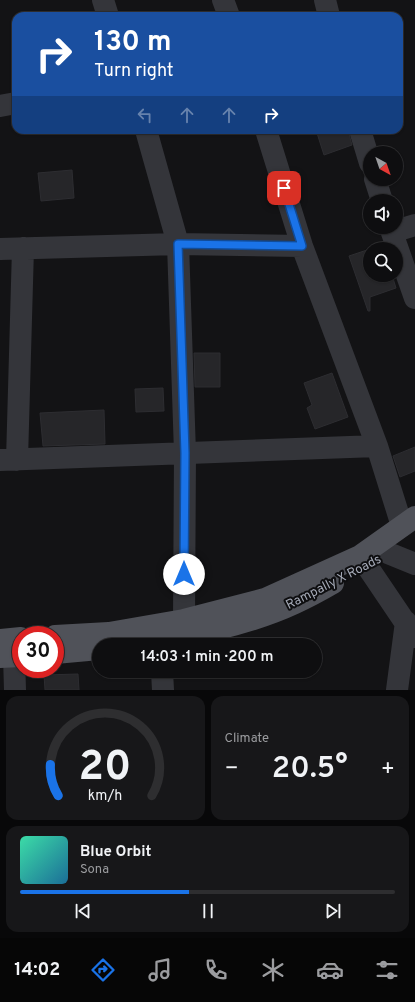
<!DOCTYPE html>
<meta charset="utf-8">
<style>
:root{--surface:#0e0e10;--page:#171719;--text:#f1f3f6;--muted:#9b9c9f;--line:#2e2e30;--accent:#1a73e8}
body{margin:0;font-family:Overpass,sans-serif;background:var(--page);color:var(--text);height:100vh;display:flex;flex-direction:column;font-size:15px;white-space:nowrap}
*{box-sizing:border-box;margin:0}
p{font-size:13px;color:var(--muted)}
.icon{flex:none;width:22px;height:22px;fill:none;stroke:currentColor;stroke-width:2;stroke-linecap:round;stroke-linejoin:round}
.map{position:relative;height:690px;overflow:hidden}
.side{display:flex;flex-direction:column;gap:6px;padding:6px;background:#080809;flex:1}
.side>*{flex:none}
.hud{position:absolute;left:12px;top:12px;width:391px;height:122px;border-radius:12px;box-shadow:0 1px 3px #0004,0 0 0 1px var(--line);background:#1a4fa0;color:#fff;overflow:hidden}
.needle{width:26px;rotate:140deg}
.fabs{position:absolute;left:363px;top:146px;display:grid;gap:8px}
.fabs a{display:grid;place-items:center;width:40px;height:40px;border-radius:50%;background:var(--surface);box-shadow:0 1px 3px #0004,0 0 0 1px var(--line);font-size:20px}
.speed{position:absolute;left:12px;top:626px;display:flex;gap:8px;font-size:20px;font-weight:700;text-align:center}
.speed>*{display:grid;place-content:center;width:52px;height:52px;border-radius:50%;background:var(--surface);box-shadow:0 1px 3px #0004,0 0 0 1px var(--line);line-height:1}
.speed .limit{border:6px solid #d22;background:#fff;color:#111}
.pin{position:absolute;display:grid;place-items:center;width:34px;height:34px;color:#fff;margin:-17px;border-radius:8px;box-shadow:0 2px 6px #0006}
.me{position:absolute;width:44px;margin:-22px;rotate:0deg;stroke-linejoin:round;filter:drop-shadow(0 0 3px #0008)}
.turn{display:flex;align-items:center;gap:14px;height:84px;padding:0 16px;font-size:18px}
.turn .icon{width:52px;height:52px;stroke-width:2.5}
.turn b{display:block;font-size:28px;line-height:34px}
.lanes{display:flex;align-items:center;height:38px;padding:0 16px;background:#0003;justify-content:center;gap:20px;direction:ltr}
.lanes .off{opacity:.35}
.big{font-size:30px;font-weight:600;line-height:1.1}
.side .widget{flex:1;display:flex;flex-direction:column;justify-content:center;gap:6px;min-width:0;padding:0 14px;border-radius:12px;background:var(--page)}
.side .dial{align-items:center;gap:0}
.dial svg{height:104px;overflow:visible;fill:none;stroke:var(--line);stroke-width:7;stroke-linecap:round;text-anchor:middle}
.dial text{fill:var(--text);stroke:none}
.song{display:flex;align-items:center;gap:12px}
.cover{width:48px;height:48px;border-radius:6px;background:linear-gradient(135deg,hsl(160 70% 55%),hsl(200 70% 35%))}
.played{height:4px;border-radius:2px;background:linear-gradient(90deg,var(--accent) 45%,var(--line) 45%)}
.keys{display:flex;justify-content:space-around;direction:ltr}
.heat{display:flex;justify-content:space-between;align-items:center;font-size:22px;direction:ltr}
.side .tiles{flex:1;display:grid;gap:6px;grid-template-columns:1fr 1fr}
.widget:last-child{grid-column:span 2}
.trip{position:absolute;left:92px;top:638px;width:230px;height:40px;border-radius:20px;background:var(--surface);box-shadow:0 1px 3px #0004,0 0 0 1px var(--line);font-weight:600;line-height:40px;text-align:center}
.tabs{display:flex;height:64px;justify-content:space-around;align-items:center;background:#060606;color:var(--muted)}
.tabs .icon{width:28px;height:28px}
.tabs .active{color:var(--accent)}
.tabs b{font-size:18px;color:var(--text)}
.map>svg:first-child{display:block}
</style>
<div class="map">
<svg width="415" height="690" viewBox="0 0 415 690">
<rect width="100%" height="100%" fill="#131315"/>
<path fill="#262629" stroke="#2d2d31" d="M316,130H348L352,145L324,155Z
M72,170L74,198L41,201L38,173Z
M370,249V275H392L396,288L370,297V311H368L349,256Z
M194,353H220V387H195Z
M332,373L348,417L315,429L307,408L312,405L304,383Z
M163,388L164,411L136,412L135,389Z
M104,410L105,444L43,446L40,413Z
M415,447V471L400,477L393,456Z
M78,674L79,690H45L44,675Z"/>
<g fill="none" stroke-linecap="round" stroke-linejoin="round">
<path stroke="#34353a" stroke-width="22" d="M103,0L108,16
M223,0L229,16
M325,0L329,16
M0,106L16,103
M146,130L178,244L185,453L184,620
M266,130L302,246L377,446L402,526
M360,130L370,163
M375,179L382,201
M390,227L415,298
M392,232L415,225
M0,249L178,244L302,246
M0,460L377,446
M17,460L23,248
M388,553L415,564
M367,566L415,637
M14,656L15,690
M162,671L163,690
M397,690L406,622"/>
<path stroke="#505259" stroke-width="22" d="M55,636L109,633L184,620L265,599L360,556L415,517
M0,640L21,638
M129,645C181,639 248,625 295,603C308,597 321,590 333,583
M55,653L99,649
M0,657L21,656"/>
</g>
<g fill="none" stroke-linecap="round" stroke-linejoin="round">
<defs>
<path id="route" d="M184,574L185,453L178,244L302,246L284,188"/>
</defs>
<use href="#route" stroke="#114b97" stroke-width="10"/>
<use href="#route" stroke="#1a73e8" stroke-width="7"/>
</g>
<g text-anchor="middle" stroke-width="4" stroke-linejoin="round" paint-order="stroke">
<g font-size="13" fill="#a4a9b6" stroke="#0e0e10">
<text transform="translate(333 581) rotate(-27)" y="5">Rampally X Roads</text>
</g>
</g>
</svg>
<div class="fabs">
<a><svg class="needle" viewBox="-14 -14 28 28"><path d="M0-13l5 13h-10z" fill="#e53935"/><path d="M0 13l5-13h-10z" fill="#9b9c9f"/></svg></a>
<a><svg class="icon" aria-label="sound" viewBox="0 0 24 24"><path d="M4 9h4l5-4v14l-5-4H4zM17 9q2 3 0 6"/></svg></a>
<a><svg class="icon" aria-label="search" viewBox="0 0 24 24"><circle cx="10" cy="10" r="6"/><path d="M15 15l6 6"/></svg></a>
</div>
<div class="speed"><div class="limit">30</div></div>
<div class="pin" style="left:284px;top:188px;background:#d93025"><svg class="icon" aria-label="arrive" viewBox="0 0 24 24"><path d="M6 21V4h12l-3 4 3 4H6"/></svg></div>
<svg class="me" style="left:184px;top:574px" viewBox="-20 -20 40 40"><circle r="19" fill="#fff"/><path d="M0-13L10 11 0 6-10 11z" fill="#1a73e8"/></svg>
<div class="trip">14:03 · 1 min · 200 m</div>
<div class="hud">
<div class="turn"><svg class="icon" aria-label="right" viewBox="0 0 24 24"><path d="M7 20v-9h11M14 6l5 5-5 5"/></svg><div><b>130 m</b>Turn right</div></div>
<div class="lanes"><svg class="icon off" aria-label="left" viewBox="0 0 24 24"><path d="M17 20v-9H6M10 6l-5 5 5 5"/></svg><svg class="icon off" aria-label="ahead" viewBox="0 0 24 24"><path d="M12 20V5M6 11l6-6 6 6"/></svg><svg class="icon off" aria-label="ahead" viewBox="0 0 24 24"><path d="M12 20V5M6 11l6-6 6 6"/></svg><svg class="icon" aria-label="right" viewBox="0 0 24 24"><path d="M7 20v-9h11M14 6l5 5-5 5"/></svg></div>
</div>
</div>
<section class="side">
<div class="tiles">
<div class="widget dial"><svg viewBox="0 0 100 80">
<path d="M14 69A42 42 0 1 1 86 69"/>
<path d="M14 69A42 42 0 0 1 8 45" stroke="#1a73e8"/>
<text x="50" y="56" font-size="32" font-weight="700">20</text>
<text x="50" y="72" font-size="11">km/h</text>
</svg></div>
<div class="widget"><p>Climate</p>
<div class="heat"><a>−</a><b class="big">20.5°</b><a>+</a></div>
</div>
<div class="widget">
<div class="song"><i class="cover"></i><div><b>Blue Orbit</b><p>Sona</p></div></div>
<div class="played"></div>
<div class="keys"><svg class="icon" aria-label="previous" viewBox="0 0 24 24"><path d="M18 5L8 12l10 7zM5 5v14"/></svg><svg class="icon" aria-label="pause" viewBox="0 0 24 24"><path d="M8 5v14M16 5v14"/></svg><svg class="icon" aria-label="next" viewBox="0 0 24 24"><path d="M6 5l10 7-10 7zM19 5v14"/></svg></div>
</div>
</div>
</section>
<nav class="tabs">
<b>14:02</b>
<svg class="icon active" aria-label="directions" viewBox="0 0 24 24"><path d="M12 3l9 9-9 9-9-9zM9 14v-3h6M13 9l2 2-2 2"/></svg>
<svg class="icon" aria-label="music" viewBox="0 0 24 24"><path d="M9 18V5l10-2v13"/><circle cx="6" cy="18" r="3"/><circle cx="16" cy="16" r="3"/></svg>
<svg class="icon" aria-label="phone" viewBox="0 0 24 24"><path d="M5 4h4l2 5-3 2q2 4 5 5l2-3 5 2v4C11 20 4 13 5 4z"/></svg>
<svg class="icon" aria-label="climate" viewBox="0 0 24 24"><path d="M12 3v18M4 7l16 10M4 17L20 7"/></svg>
<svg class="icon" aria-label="car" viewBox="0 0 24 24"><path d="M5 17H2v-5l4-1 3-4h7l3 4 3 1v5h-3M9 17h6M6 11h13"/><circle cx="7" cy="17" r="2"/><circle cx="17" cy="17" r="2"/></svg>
<svg class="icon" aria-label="filters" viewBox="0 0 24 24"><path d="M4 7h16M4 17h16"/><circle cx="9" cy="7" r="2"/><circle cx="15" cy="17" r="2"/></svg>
</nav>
